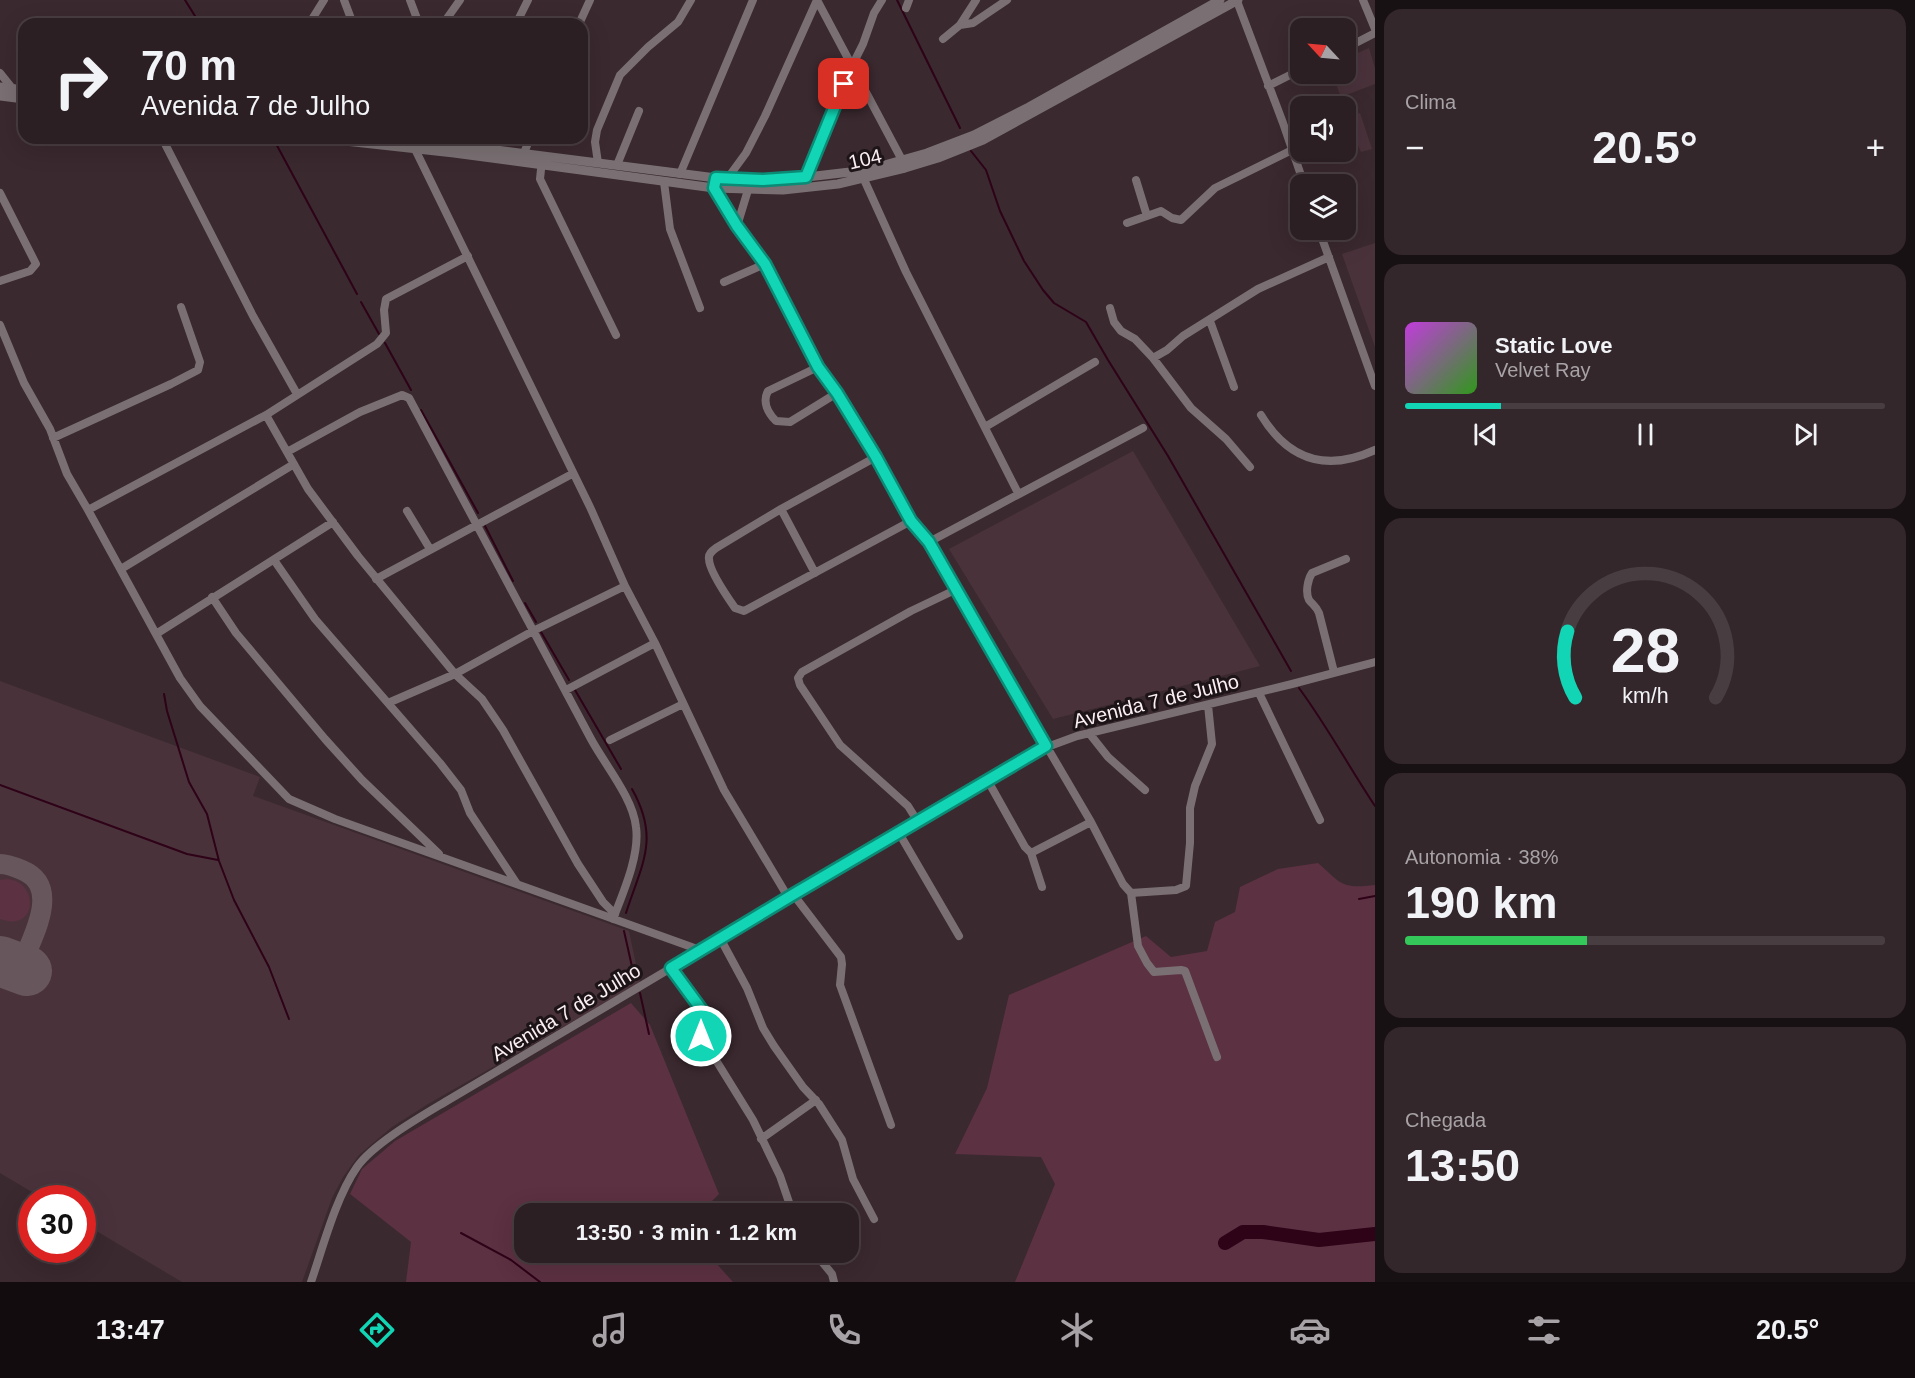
<!DOCTYPE html>
<html lang="pt">
<meta charset="utf-8">
<style>
:root{--surface:#2c1f23;--page:#34272b;--text:#f1f3f6;--muted:#a6a2a6;--line:#483d41;--accent:#11d5b4}
body{margin:0;font-family:Arial,sans-serif;background:var(--page);color:var(--text);height:100vh;display:flex;flex-direction:column;font-size:22px;white-space:nowrap}
*{box-sizing:border-box;margin:0}
p{font-size:20px;color:var(--muted)}
.icon{flex:none;width:33px;height:33px;fill:none;stroke:currentColor;stroke-width:2;stroke-linecap:round;stroke-linejoin:round}
.map{position:relative;flex:1;overflow:hidden}
.drawer{display:flex;flex-direction:column;gap:9px;padding:9px;background:#181113;width:540px}
.drawer>*{flex:none}
.top-card{position:absolute;left:18px;top:18px;width:570px;height:126px;border-radius:18px;box-shadow:0 6px 24px #0002,0 0 0 2px var(--line);background:#2c1f23;color:var(--text);overflow:hidden}
.needle{width:39px;rotate:296deg}
.buttons{position:absolute;left:1290px;top:18px;display:grid;gap:12px}
.buttons a{display:grid;place-items:center;width:66px;height:66px;border-radius:12px;background:var(--surface);box-shadow:0 6px 24px #0002,0 0 0 2px var(--line);font-size:30px}
.speed{position:absolute;left:18px;top:1185px;display:flex;gap:12px;font-size:30px;font-weight:700;text-align:center}
.speed>*{display:grid;place-content:center;width:78px;height:78px;border-radius:50%;background:var(--surface);box-shadow:0 6px 24px #0002,0 0 0 2px var(--line);line-height:1}
.speed .limit{border:9px solid #d22;background:#fff;color:#111}
.pin{position:absolute;display:grid;place-items:center;width:51px;height:51px;color:#fff;margin:-26px;border-radius:12px;box-shadow:0 3px 9px #0006}
.me{position:absolute;width:66px;margin:-33px;rotate:0deg;stroke-linejoin:round;filter:drop-shadow(0 0 4px #0008)}
.turn{display:flex;align-items:center;gap:21px;height:126px;padding:0 24px;font-size:27px}
.turn .icon{width:78px;height:78px;stroke-width:2.5}
.turn b{display:block;font-size:42px;line-height:51px}
.big{font-size:45px;font-weight:700;line-height:1.1}
.drawer .widget{flex:1;display:flex;flex-direction:column;justify-content:center;gap:9px;min-width:0;padding:0 21px;border-radius:18px;background:var(--page)}
.drawer .dial{align-items:center;gap:0}
.dial svg{height:156px;overflow:visible;fill:none;stroke:var(--line);stroke-width:7;stroke-linecap:round;text-anchor:middle}
.dial text{fill:var(--text);stroke:none}
.song{display:flex;align-items:center;gap:18px}
.cover{width:72px;height:72px;border-radius:9px;background:linear-gradient(135deg,hsl(290 70% 55%),hsl(110 70% 35%))}
.played{height:6px;border-radius:3px;background:linear-gradient(90deg,var(--accent) 20%,var(--line) 20%)}
.keys{display:flex;justify-content:space-around;direction:ltr}
.heat{display:flex;justify-content:space-between;align-items:center;font-size:33px;direction:ltr}
.charge{height:9px;border-radius:4px;background:linear-gradient(90deg,#34c759 38%,var(--line) 0)}
.trip{position:absolute;left:514px;top:1203px;width:345px;height:60px;border-radius:18px;background:var(--surface);box-shadow:0 6px 24px #0002,0 0 0 2px var(--line);font-weight:700;line-height:60px;text-align:center}
.menu{display:flex;height:96px;justify-content:space-around;align-items:center;background:#120c0e;color:var(--muted)}
.menu .icon{width:42px;height:42px}
.menu .selected{color:var(--accent)}
.menu b{font-size:27px;color:var(--text)}
main{display:flex;flex:1;min-height:0}
.map>svg:first-child{display:block}
</style>
<main>
<div class="map">
<svg width="1375" height="1282" viewBox="0 0 1375 1282">
<rect width="100%" height="100%" fill="#3a292f"/>
<path fill="#4a323b" d="M1369,48L1375,68V84L1341,97L1332,74H1346V58Z
M1360,113L1372,149L1361,152L1346,120V117Z
M1375,243V347L1342,254Z
M1133,451L1260,666L1053,719L949,549Z
M0,681L260,777L253,796L629,931L640,983L428,1104L392,1127L359,1155L343,1177L332,1198L302,1282H182L83,1223L82,1198H42L0,1173Z"/>
<path fill="#5c3142" d="M1325,16L1328,28H1307L1303,21Z
M1318,863C1342,884 1341,889 1375,885V1282H1015L1055,1184L1041,1157L955,1154L987,1088L1009,995L1146,936L1171,957L1207,951L1215,922L1235,912L1240,887L1278,869Z
M8,879C40,883 37,933 0,919V880Z
M631,1003L650,1025L719,1194L700,1213L525,1214V1252L710,1253L715,1262L733,1282H406L411,1242L350,1194L362,1169L395,1141Z"/>
<g fill="none" stroke-linecap="round" stroke-linejoin="round">
<path stroke="#2e0217" stroke-width="2" d="M185,0L200,24
M897,0L960,128
M274,140L357,294
M971,151L986,170L1000,211L1024,261L1043,290L1054,303L1086,322L1108,360L1168,456L1291,671
M361,302L379,334
M385,343L411,390
M421,410L478,513
M484,524L513,581
M525,603L536,622
M541,632L569,680
M1299,688C1327,726 1349,767 1375,806
M575,690L621,769
M164,694L167,711L189,782L207,814L219,861L234,900L269,967L289,1019
M0,785L187,854L218,860
M1359,899L1375,896
M626,913C642,863 660,839 632,789
M624,931L635,980
M640,993L649,1034
M461,1233L511,1260L540,1282"/>
<path stroke="#2e0217" stroke-width="14" d="M1225,1243L1243,1232H1263L1319,1240L1375,1234"/>
<path stroke="#67575c" stroke-width="20" d="M0,864C8,864 15,867 22,870C63,887 31,939 20,968"/>
<path stroke="#67575c" stroke-width="50" d="M0,961L27,971"/>
<path stroke="#7a7073" stroke-width="8" d="M344,0L353,24
M410,0L419,24
M817,0L902,160
M1363,0L1375,29
M1237,1L1283,123L1304,184
M906,8L909,0
M309,24L324,0
M443,24L460,0
M516,24L528,0
M579,24L590,0
M960,25L973,23L1007,0
M943,39L960,25L976,0
M1346,48L1375,33
M0,73L12,88
M1268,86L1300,70
M162,138L253,316L297,394
M413,145L590,507L625,586L655,643L724,790L788,897
M524,153L530,138
M542,160L540,179L616,335
M598,163L595,142L597,130L620,75L648,47L678,22L691,0
M617,165L639,111
M680,174L753,0
M862,175L906,272L1018,493
M806,177L852,66L863,44L874,13L882,0
M716,178L714,188L737,226L765,264L818,367L837,393L876,457L911,521L929,542
M727,179L746,153L765,116L817,0
M1136,180L1147,216L1161,211L1172,218L1181,220L1215,188L1292,150
M664,182L670,229L700,308
M0,193L36,264L30,271L0,281
M1127,223L1147,216
M737,226L748,190
M1319,230L1375,386
M468,256L386,299L384,310L386,333L377,344L266,415L88,510L180,678L200,706L289,799L335,819L700,950
M724,282L765,264
M1110,308L1114,322L1121,331L1135,339L1153,358L1167,350L1183,336L1258,289L1329,257
M1210,321L1234,387
M0,325L24,383L50,429L67,474L88,510
M1153,358L1191,408L1226,439L1250,467
M818,367L768,391C762,402 768,413 776,421L790,422L837,393
M266,415L308,489L358,556L455,674L482,699L503,730L578,864L603,902L615,914
M1261,415C1289,461 1327,472 1375,450
M985,427L1095,362
M1143,428L929,542L955,590L1091,822L1123,884L1131,893L1138,946L1147,963L1154,972L1181,970L1185,971L1217,1057
M53,438L171,384L198,370L200,362L181,307
M287,452L360,412L402,395L409,398C470,512 530,626 591,739C605,765 633,798 636,827C640,855 623,893 613,919
M876,457L781,509L716,548C712,551 708,554 709,559C709,571 728,598 735,608L744,611L911,521
M781,509L815,573
M407,511L430,549
M274,560L315,619L440,763L461,790L470,813L517,884
M121,569L294,464
M376,579L572,474
M212,597L236,633L325,739L362,780L439,854
M156,634L333,522
M1334,672L1319,613C1316,606 1313,605 1309,600C1305,592 1308,579 1312,573L1346,559
M566,690L655,643
M1259,693L1320,820
M388,703L455,674L533,631L625,586
M1089,733L1108,757L1145,790
M610,740L683,704
M988,781L1025,847L1031,853L1042,887
M918,822L908,806L840,745L800,685L798,678L802,672L911,611L955,590
M899,833L959,936
M1031,853L1091,822
M1131,893L1176,890L1186,886L1190,843V808L1195,786L1212,744L1208,705
M793,894L841,957L842,964L840,985L891,1125
M720,938L747,988L763,1028L774,1046L803,1087L819,1104L842,1140L853,1179L874,1219
M671,968L704,1013L701,1036L753,1120L780,1176L793,1214
M761,1139L816,1100
M814,1252L832,1274L834,1282
M311,1282C323,1247 336,1197 357,1167C373,1144 420,1117 445,1102L1039,750L1077,736L1292,684L1375,662"/>
<path stroke="#7a7073" stroke-width="9" d="M0,87L24,90
M0,96L24,99
M318,138L454,153L714,188L783,190L838,184L905,168L938,158L983,140L1238,0
M403,138L716,178L790,179L850,172L881,166L927,153L974,135L1029,107L1220,0"/>
</g>
<g fill="none" stroke-linecap="round" stroke-linejoin="round">
<defs>
<path id="route" d="M701,1036L704,1013L671,968L794,894L1046,746L929,542L911,521L876,457L837,393L818,367L765,264L737,226L714,188L716,178L763,180L806,177L844,84"/>
</defs>
<use href="#route" stroke="#0b8a75" stroke-width="15"/>
<use href="#route" stroke="#11d5b4" stroke-width="10"/>
</g>
<g text-anchor="middle" stroke-width="6" stroke-linejoin="round" paint-order="stroke">
<g font-size="20" fill="#fbeff3" stroke="#1c1417">
<text transform="translate(865 159) rotate(-13)" y="7">104</text>
<text transform="translate(1156 701) rotate(-14)" y="7">Avenida 7 de Julho</text>
<text transform="translate(566 1012) rotate(-31)" y="7">Avenida 7 de Julho</text>
</g>
</g>
</svg>
<div class="buttons">
<a><svg class="needle" viewBox="-14 -14 28 28"><path d="M0-13l5 13h-10z" fill="#e53935"/><path d="M0 13l5-13h-10z" fill="#a6a2a6"/></svg></a>
<a><svg class="icon" aria-label="sound" viewBox="0 0 24 24"><path d="M4 9h4l5-4v14l-5-4H4zM17 9q2 3 0 6"/></svg></a>
<a><svg class="icon" aria-label="layers" viewBox="0 0 24 24"><path d="M12 4l9 5-9 5-9-5zM3 14l9 5 9-5"/></svg></a>
</div>
<div class="speed"><div class="limit">30</div></div>
<div class="pin" style="left:844px;top:84px;background:#d93025"><svg class="icon" aria-label="arrive" viewBox="0 0 24 24"><path d="M6 21V4h12l-3 4 3 4H6"/></svg></div>
<svg class="me" style="left:701px;top:1036px" viewBox="-20 -20 40 40"><circle r="17" fill="#11d5b4" stroke="#fff" stroke-width="3"/><path d="M0-11L8 9 0 5-8 9z" fill="#fff"/></svg>
<div class="trip">13:50 · 3 min · 1.2 km</div>
<div class="top-card">
<div class="turn"><svg class="icon" aria-label="right" viewBox="0 0 24 24"><path d="M7 20v-9h11M14 6l5 5-5 5"/></svg><div><b>70 m</b>Avenida 7 de Julho</div></div>
</div>
</div>
<section class="drawer">
<div class="widget"><p>Clima</p>
<div class="heat"><a>−</a><b class="big">20.5°</b><a>+</a></div>
</div>
<div class="widget">
<div class="song"><i class="cover"></i><div><b>Static Love</b><p>Velvet Ray</p></div></div>
<div class="played"></div>
<div class="keys"><svg class="icon" aria-label="previous" viewBox="0 0 24 24"><path d="M18 5L8 12l10 7zM5 5v14"/></svg><svg class="icon" aria-label="pause" viewBox="0 0 24 24"><path d="M8 5v14M16 5v14"/></svg><svg class="icon" aria-label="next" viewBox="0 0 24 24"><path d="M6 5l10 7-10 7zM19 5v14"/></svg></div>
</div>
<div class="widget dial"><svg viewBox="0 0 100 80">
<path d="M14 69A42 42 0 1 1 86 69"/>
<path d="M14 69A42 42 0 0 1 10 35" stroke="#11d5b4"/>
<text x="50" y="56" font-size="32" font-weight="700">28</text>
<text x="50" y="72" font-size="11">km/h</text>
</svg></div>
<div class="widget"><p>Autonomia · 38%</p><b class="big">190 km</b><div class="charge"></div></div>
<div class="widget"><p>Chegada</p><b class="big">13:50</b></div>
</section>
</main>
<nav class="menu">
<b>13:47</b>
<svg class="icon selected" aria-label="directions" viewBox="0 0 24 24"><path d="M12 3l9 9-9 9-9-9zM9 14v-3h6M13 9l2 2-2 2"/></svg>
<svg class="icon" aria-label="music" viewBox="0 0 24 24"><path d="M9 18V5l10-2v13"/><circle cx="6" cy="18" r="3"/><circle cx="16" cy="16" r="3"/></svg>
<svg class="icon" aria-label="phone" viewBox="0 0 24 24"><path d="M5 4h4l2 5-3 2q2 4 5 5l2-3 5 2v4C11 20 4 13 5 4z"/></svg>
<svg class="icon" aria-label="climate" viewBox="0 0 24 24"><path d="M12 3v18M4 7l16 10M4 17L20 7"/></svg>
<svg class="icon" aria-label="car" viewBox="0 0 24 24"><path d="M5 17H2v-5l4-1 3-4h7l3 4 3 1v5h-3M9 17h6M6 11h13"/><circle cx="7" cy="17" r="2"/><circle cx="17" cy="17" r="2"/></svg>
<svg class="icon" aria-label="filters" viewBox="0 0 24 24"><path d="M4 7h16M4 17h16"/><circle cx="9" cy="7" r="2"/><circle cx="15" cy="17" r="2"/></svg>
<b>20.5°</b>
</nav>
